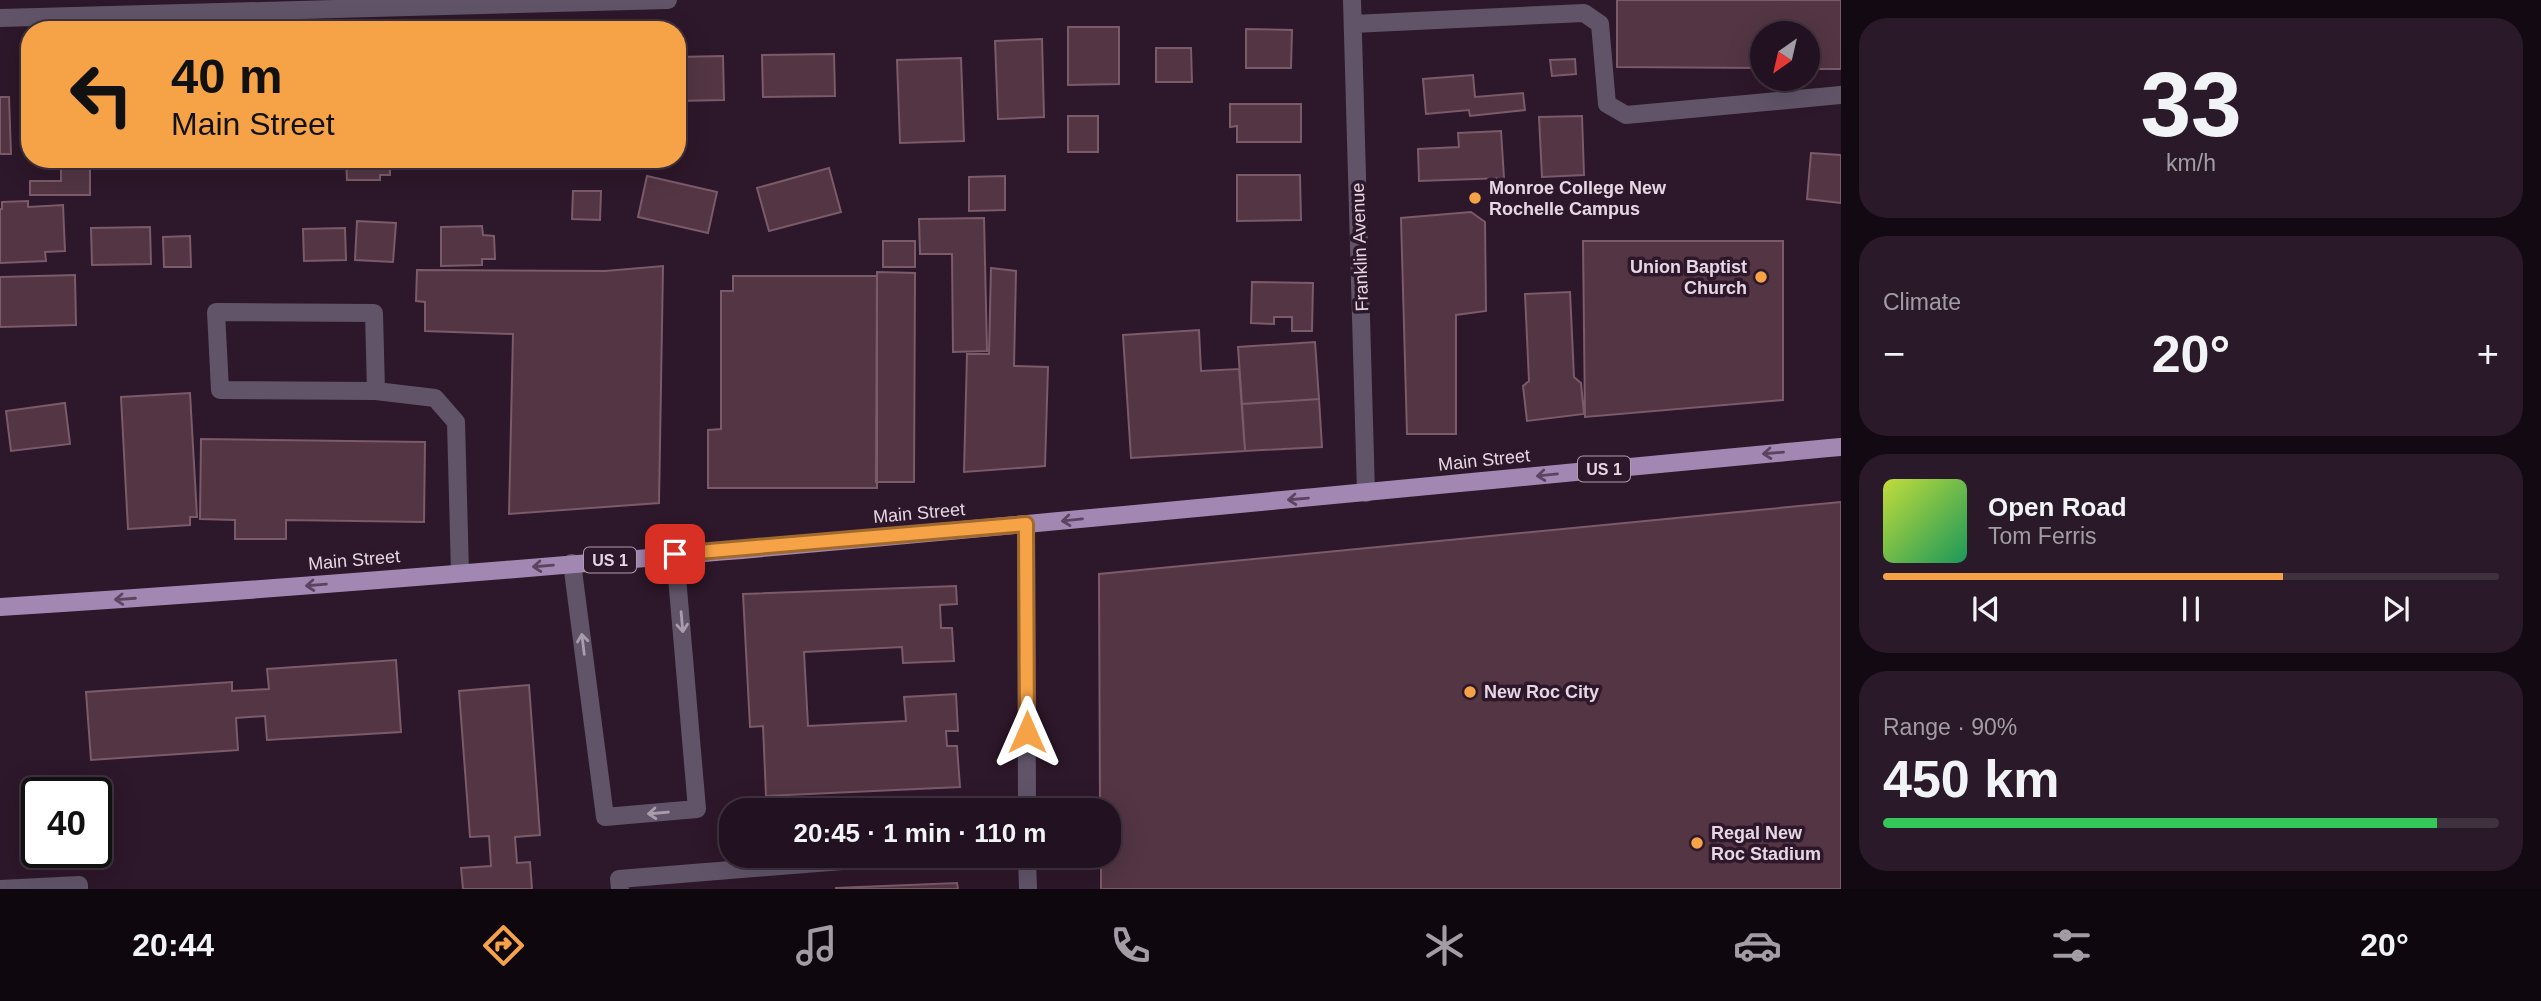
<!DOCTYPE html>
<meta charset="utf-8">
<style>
:root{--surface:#221120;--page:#2a1a29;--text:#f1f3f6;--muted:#a29da5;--line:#3f313e;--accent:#f6a247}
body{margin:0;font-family:Helvetica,sans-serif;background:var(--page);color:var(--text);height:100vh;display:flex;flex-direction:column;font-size:26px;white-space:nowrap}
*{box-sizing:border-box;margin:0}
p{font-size:23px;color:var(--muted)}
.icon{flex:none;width:38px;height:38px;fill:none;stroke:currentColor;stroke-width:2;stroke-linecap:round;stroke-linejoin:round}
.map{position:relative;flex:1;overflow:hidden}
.side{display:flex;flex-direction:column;gap:18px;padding:18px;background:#130912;width:700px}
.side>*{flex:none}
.banner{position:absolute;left:21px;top:21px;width:665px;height:147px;border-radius:28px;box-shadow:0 7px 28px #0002,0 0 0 2px var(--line);background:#f6a247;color:#111;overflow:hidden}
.needle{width:46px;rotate:214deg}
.tools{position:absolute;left:1750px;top:21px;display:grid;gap:14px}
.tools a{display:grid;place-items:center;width:70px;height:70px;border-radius:50%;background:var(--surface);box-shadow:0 7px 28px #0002,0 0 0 2px var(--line);font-size:35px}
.speed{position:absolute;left:21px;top:777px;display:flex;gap:14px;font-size:35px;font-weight:700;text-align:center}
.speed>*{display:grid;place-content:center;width:91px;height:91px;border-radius:50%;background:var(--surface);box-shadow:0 7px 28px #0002,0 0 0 2px var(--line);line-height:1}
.speed .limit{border:4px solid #111;border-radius:10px;background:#fff;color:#111}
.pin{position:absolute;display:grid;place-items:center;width:60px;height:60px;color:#fff;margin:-30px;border-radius:14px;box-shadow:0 4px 10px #0006}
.me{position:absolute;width:77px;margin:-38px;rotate:0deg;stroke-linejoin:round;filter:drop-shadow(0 0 5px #0008)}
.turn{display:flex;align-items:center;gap:24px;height:147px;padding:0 35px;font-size:32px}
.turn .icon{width:91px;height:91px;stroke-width:2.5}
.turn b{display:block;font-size:49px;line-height:60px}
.big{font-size:52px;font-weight:800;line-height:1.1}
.side .widget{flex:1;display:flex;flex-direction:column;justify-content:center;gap:10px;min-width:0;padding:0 24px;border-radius:28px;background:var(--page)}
.side .dial{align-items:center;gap:0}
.dial b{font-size:91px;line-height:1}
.song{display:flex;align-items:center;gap:21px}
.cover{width:84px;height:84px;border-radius:10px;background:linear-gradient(135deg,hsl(70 70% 55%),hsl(150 70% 35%))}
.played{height:7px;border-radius:4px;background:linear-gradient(90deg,var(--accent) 65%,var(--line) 65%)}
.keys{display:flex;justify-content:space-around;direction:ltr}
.heat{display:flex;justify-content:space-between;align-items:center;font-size:38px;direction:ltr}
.charge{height:10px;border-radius:5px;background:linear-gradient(90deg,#34c759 90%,var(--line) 0)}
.trip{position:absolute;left:719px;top:798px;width:402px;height:70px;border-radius:28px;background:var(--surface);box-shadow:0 7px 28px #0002,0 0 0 2px var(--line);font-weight:800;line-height:70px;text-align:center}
.menu{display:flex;height:112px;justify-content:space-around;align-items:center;background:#0e070d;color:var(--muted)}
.menu .icon{width:49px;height:49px}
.menu .on{color:var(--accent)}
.menu b{font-size:32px;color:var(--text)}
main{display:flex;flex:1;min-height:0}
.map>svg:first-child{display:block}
</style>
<main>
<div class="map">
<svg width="1841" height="889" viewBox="0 0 1841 889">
<rect width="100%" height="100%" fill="#2d172a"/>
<path fill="#533543" stroke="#7b5a69" stroke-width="2" d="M1617,0H1841V69H1808V33H1762V68L1617,67Z
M1068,27H1119V84L1068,85Z
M1246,29L1292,30L1291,68H1246Z
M1042,39L1044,117L998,119L995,41Z
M1156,48H1191L1192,82H1156Z
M834,54L835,96L763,97L762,55Z
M723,56L724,100L677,101V57Z
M961,58L964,141L900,143L897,60Z
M1575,59L1576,74L1552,76L1550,60Z
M1473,75L1475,97L1523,93L1525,110L1470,116L1469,110L1426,114L1423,79Z
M27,84H30V140H20V114H28Z
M0,97H9L11,154H0Z
M1230,104H1301V142H1237V126L1230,127Z
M1068,116H1098V152H1068Z
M1582,116L1584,175L1542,177L1539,117Z
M1501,131L1504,178L1419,181L1418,149L1459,147L1458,133Z
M1811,153L1841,155V203L1807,199Z
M61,159H90V195H30V181H61Z
M258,159H291V161L258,163Z
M346,159H411V161H390V175H380V180H347Z
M829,168L841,212L769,231L757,188Z
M1237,175H1300L1301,220L1237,221Z
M647,176L717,192L708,233L638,217Z
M1005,176V210L969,211V177Z
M573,191H601L600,220L572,219Z
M28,201V207L63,205L65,251L45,252L46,261L0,263V209H2V202Z
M1471,212L1485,222L1486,311L1456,315V434H1407L1401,218Z
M984,218L987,351L953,352L952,254H920L919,219Z
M357,221L396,223L393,262L355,260Z
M482,226L483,235L494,236L495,259H482V265L441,266V227Z
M150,227L151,264L92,265L91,228Z
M345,228L346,260L304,261L303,229Z
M190,236L191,267H164L163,237Z
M883,241H915V267H883Z
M1583,241H1783V400L1585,417Z
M663,266L659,503L509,514L513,334L425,331V302L416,301L417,270L605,271Z
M991,268L1016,271L1014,366L1048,367L1045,466L964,472L967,354H989Z
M877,272L915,273L914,482H876Z
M75,275L76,325L0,327V277Z
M733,276H877V488H708V430L721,429V291H733Z
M1252,282L1313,283L1312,331H1292V317H1274V324L1251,323Z
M1570,292L1574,377L1581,383L1584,414L1527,421L1523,386L1529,381L1525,294Z
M1199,330L1201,371L1239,369L1245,451L1131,458L1123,335Z
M1315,342L1319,399L1242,404L1238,347Z
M190,393L197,517H190V525L128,529L121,397Z
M1319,399L1322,447L1245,451L1242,404Z
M65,403L70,444L11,451L6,411Z
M201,439L425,442L424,522L286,520V539H235V520L200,519Z
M1841,502V889H1101V856H1110V810H1100L1099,574Z
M956,586L957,604L940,605L941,628H952L954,661L903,663L902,647L804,652L808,726L906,721L904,697L956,694L958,731H946L947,746H957L960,787L766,796L763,726L750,727L743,594Z
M396,660L401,732L267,740L265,716L236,718L238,750L91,760L86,692L232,682V691L269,689L267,669Z
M529,685L540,835L515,837L517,863L530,862L532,889H463L461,868L491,866L489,836L470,837L459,691Z
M957,883L958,889H836V888Z"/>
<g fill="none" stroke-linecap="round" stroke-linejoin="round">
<path stroke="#615469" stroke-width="18" d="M1352,0L1366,493
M0,18L668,0
M1353,24L1584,13L1600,24L1607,104L1626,115L1841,95
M376,391L374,313L216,312L220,390L376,391L435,398L456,422L460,573
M1026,524L1027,810
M572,563L605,817L697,809L675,554
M1027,856L1028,889
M0,889L79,885V889
M620,889L619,879L905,856"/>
<path stroke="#a287b3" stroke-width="18" d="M0,607C615,568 1228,504 1841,447"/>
</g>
<defs><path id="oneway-shaft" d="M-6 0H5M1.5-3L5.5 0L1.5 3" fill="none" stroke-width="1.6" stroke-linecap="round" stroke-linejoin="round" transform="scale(1.75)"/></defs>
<g stroke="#5c4461">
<use href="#oneway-shaft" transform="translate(1773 453) rotate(175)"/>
<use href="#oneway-shaft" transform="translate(1547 475) rotate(174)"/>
<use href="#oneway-shaft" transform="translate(1298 499) rotate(175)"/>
<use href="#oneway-shaft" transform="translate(1072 520) rotate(174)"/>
<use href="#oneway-shaft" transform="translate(543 566) rotate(175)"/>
<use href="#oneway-shaft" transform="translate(316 585) rotate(175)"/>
<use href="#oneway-shaft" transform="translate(125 599) rotate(176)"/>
</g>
<g stroke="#ab9cad">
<use href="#oneway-shaft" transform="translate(682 622) rotate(85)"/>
<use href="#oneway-shaft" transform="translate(583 644) rotate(-97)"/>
<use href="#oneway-shaft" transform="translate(658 813) rotate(175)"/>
</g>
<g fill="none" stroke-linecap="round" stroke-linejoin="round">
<defs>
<path id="route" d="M675,554L1026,524L1027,732"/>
</defs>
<use href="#route" stroke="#a0692e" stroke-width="18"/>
<use href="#route" stroke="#f6a247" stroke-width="12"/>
</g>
<g fill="#f6a247" stroke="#2d172a" stroke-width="2.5">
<circle cx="1475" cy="198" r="7"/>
<circle cx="1761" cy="277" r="7"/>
<circle cx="1470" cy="692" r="7"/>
<circle cx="1697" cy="843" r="7"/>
</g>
<g text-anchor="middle" stroke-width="7" stroke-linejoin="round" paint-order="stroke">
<g fill="#2d172a" stroke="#af9dac" stroke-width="2">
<rect x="1578" y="456.5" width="52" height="25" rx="5"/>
<rect x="584" y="547.5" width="52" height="25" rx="5"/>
</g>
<g font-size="16" font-weight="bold" fill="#e7d7e4">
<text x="1604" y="475">US 1</text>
<text x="610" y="566">US 1</text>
</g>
<g font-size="18" font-weight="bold" fill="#e7d7e4" stroke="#2d172a" text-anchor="start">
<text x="1489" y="194">Monroe College New<tspan x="1489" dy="21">Rochelle Campus</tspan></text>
<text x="1747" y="273" text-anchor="end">Union Baptist<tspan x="1747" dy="21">Church</tspan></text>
<text x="1484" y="698">New Roc City</text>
<text x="1711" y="839">Regal New<tspan x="1711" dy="21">Roc Stadium</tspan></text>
</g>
<g font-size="18" fill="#e7d7e4" stroke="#2d172a">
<text transform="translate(1360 247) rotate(-92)" y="6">Franklin Avenue</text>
<text transform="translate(1484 460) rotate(-6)" y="6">Main Street</text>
<text transform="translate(919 513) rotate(-5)" y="6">Main Street</text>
<text transform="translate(354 560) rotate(-5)" y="6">Main Street</text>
</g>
</g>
</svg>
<div class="tools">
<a><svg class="needle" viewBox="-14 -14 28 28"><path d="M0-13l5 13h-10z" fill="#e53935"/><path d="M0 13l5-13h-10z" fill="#a29da5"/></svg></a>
</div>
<div class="speed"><div class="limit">40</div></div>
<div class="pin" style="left:675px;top:554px;background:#d93025"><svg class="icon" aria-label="arrive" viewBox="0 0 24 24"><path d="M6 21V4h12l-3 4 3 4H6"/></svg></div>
<svg class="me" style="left:1027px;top:732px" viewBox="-20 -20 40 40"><path d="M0-17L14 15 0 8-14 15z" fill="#f6a247" stroke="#fff" stroke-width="4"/></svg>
<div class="trip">20:45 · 1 min · 110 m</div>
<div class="banner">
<div class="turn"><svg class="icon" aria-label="left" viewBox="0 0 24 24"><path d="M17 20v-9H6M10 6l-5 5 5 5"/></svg><div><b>40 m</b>Main Street</div></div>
</div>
</div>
<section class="side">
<div class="widget dial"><b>33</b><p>km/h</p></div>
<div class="widget"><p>Climate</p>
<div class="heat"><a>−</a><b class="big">20°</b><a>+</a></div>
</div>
<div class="widget">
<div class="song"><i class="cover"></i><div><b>Open Road</b><p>Tom Ferris</p></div></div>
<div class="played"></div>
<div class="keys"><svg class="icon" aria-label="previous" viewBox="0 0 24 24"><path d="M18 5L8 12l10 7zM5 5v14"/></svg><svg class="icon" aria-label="pause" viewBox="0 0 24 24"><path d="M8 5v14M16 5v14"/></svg><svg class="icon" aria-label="next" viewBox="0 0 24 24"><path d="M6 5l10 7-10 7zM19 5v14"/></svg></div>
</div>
<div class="widget"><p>Range · 90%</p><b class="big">450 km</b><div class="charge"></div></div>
</section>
</main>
<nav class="menu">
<b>20:44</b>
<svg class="icon on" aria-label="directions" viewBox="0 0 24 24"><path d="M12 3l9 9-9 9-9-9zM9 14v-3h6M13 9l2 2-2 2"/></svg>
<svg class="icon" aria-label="music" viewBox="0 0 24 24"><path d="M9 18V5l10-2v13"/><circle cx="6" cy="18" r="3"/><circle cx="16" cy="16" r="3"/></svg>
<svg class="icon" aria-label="phone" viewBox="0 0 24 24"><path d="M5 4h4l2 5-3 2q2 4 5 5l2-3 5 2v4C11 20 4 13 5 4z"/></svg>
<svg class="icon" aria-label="climate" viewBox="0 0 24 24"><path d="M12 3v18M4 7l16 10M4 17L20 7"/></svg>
<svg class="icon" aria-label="car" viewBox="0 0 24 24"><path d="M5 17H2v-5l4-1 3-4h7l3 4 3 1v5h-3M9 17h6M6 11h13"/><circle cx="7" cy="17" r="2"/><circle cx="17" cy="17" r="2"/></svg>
<svg class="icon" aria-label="filters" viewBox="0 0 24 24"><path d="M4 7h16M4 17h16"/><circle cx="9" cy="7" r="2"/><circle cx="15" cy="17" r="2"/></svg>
<b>20°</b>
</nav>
